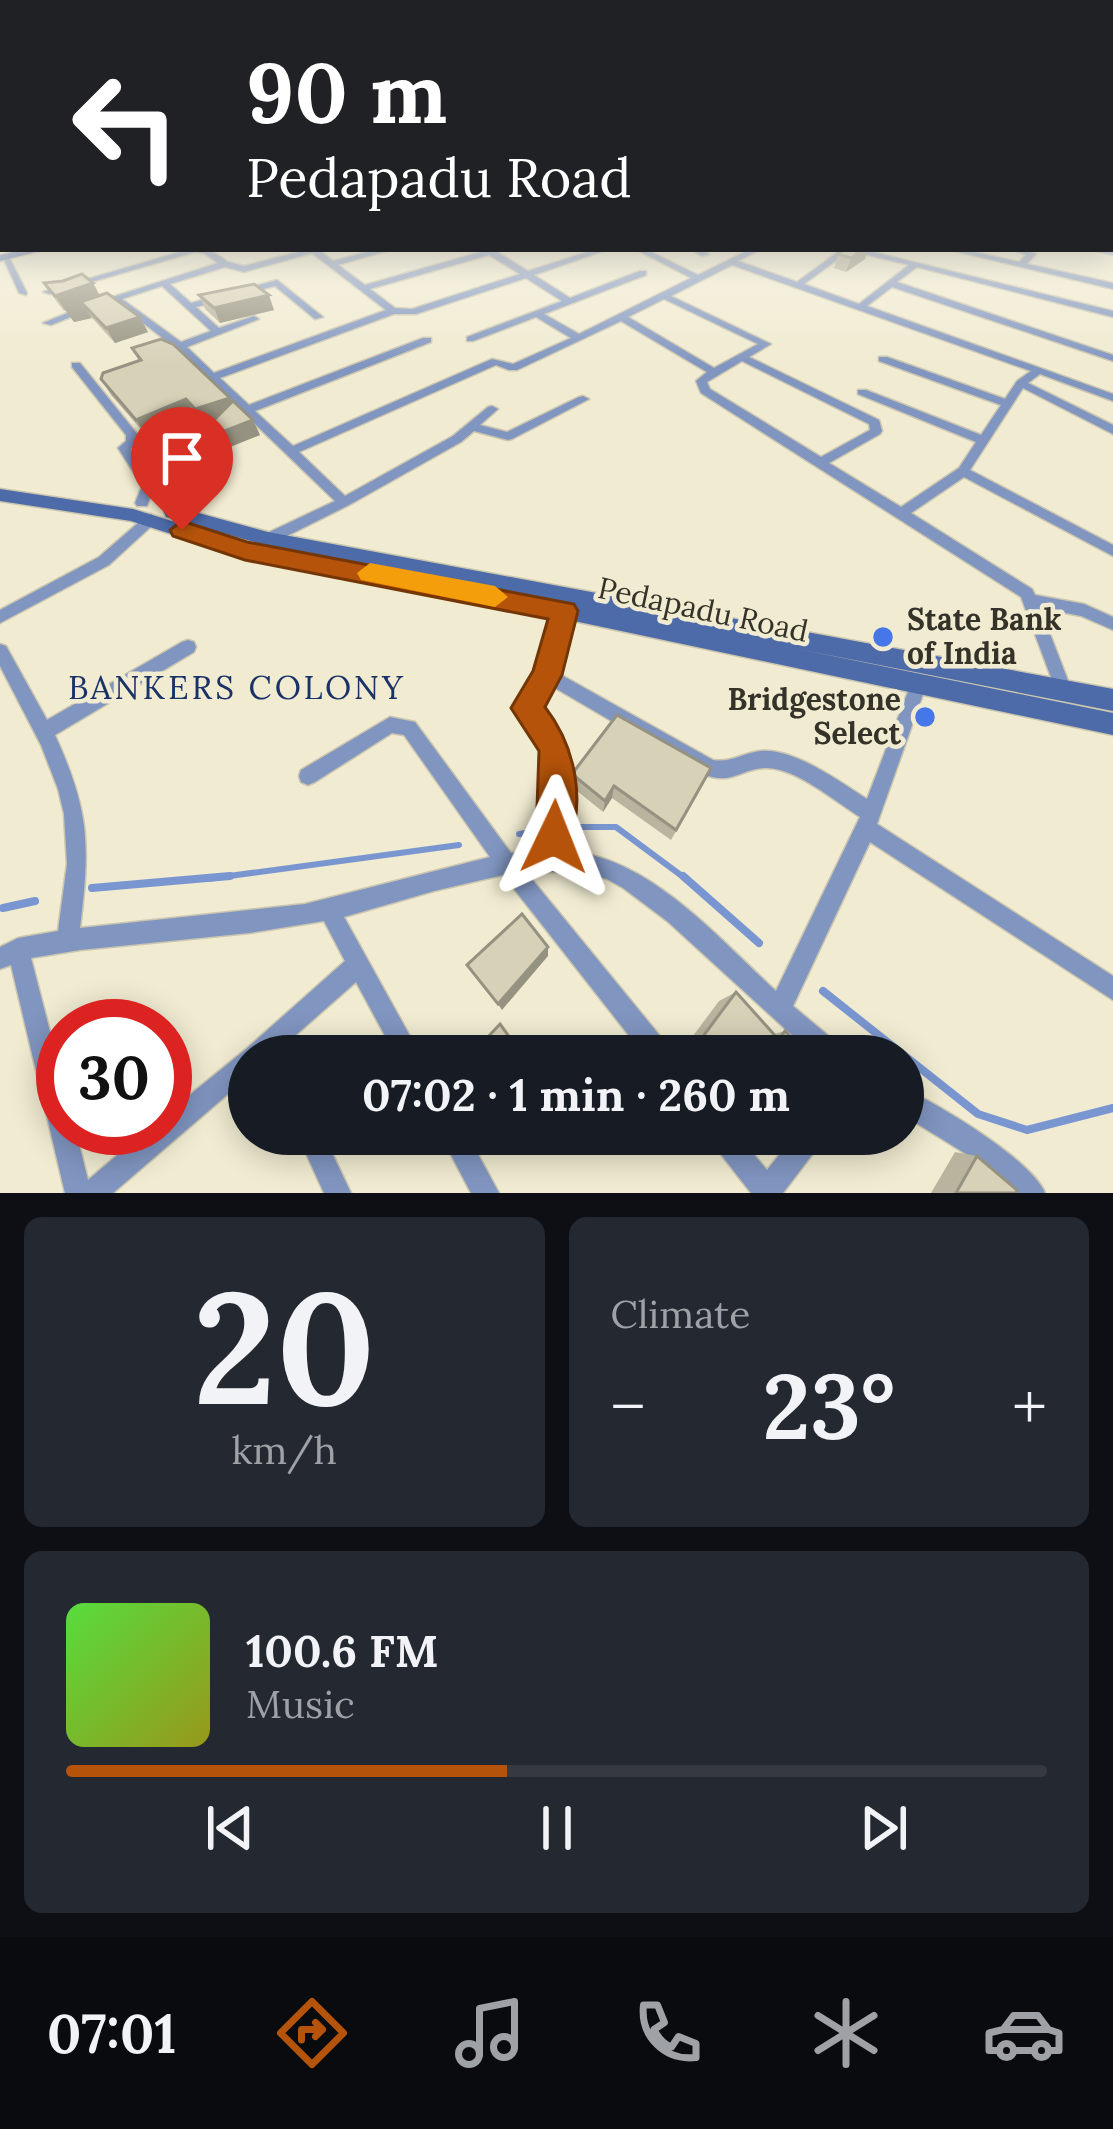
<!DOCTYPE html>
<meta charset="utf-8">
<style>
:root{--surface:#171b24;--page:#242831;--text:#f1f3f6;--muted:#9ea1a6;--line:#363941;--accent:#b45309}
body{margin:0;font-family:Lora,serif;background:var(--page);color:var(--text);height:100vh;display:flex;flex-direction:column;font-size:45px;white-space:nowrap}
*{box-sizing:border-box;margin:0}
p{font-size:39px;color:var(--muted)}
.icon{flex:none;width:66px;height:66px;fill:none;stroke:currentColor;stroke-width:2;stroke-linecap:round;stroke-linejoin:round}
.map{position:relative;height:1193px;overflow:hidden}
.details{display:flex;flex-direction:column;gap:24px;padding:24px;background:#0d0f14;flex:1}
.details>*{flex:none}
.top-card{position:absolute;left:0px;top:0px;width:1113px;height:252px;box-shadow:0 6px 30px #0003;background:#202124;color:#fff;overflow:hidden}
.speed{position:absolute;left:36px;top:999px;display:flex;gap:24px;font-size:60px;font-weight:700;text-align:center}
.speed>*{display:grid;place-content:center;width:156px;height:156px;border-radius:50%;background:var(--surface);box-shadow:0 6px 30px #0003;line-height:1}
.speed .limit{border:18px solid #d22;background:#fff;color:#111}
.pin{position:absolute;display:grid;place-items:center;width:102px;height:102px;color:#fff;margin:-123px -51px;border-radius:50% 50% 50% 0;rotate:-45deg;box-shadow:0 0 12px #0007}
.pin .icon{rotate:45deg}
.me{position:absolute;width:132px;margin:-66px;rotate:2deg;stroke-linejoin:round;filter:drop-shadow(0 0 9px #0008)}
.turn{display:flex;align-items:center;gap:42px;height:252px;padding:0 48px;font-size:54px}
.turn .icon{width:156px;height:156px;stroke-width:2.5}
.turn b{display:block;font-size:84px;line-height:102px}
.big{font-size:90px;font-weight:700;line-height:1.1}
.details .tile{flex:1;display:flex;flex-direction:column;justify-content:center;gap:18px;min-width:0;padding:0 42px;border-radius:18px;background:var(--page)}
.details .dial{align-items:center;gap:0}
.dial b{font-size:156px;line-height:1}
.song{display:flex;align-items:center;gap:36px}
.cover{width:144px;height:144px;border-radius:18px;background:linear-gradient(135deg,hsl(110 70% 55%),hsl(60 70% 35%))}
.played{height:12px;border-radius:6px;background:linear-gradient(90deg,var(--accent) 45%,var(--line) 45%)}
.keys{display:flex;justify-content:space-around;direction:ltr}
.heat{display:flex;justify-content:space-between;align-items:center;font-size:66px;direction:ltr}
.details .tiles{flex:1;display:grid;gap:24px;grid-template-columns:1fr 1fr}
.tile:last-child{grid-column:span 2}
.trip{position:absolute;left:228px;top:1035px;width:696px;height:120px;border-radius:60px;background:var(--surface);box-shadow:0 6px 30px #0003;font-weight:700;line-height:120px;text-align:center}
.tabs{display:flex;height:192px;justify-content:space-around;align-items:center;background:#090b0e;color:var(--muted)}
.tabs .icon{width:84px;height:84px}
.tabs .current{color:var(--accent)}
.tabs b{font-size:54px;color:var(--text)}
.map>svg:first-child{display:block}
</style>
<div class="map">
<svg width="1113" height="1193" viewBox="0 0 1113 1193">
<rect width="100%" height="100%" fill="#f0ebd1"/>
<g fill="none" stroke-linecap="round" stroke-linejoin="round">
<path stroke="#7a96d0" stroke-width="6" d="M579,827H616L686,879
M519,834L540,831
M207,879L459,845"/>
<path stroke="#7a96d0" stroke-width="8" d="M683,876L759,943
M92,888L230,876
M3,908L35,901
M823,991L978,1114L1027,1130L1113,1108"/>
<defs>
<path id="street" d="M1110,209L1113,210V214L1110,213Z
M1110,229H1113V234H1110Z
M190,249H209L228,262L244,266L309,249H322L320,251L333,261L379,249H393L338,265L365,285L484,251L482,249H499L497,252L528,271L597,249H609L534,275L570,298L640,271H646V275L544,314L579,334L691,278L635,249H645L698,275L751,249H761L738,261L797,282L842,249H861L1113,311V317L917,267L897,282L1113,355V361L892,287L867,306L1113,394V401L1040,374L1028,383L1113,425V434L1023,388L970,470L1113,545V556L964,477L911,513L1032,589L1035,595L1084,604L1113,617V630L1081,616L1040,608L1072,691L1070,696L1064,698L1058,696L1021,597L701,393L696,381L707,372L621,321L517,370H509L496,365L299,452L345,496L453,436L488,407L492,406L498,409L480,425L507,432L579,397L583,396L589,399L512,439L508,440L474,431L461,442L349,505L273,543H263L261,539L263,535L335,501L176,348L114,301L108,303L103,300L218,263L204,253L195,252L50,294L43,292ZM849,251H851L909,265L859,304L804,284ZM312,253L386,310L214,373L187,347L259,319L254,316L219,328L196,307L275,286L315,319L323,317L277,280L191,303L170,284L225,267L244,272ZM489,255L520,274L412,309L395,308L370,289ZM732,265L1031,371L1017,381L1005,399L887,357H879V361L1001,405L981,435L866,390H858V394L976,442L959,468L901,507L829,463L880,434L882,431L879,420L749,357L771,344L671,296ZM526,278L562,301L467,337V341H473L536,317L571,338L513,364L492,359L293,446L255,411L431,342V338H423L249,405L220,378L394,314H416ZM162,286L211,331L181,342L122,299ZM664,299L758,344L714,368L628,317ZM742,361L869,424L870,430L821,457L710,389L707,382Z
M690,249H701L709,254L702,256Z
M946,249H961L1019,262L1026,255L1011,249H1024L1036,254L1027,264L1113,283V289Z
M1094,249L1113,250V255L1095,251Z
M2,255L9,257L27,293L26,295L19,293Z
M82,307L90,309L51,325L43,323Z
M72,363H80L138,435V443L131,449L154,486L147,506H137L135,503L142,486L118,448L126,441V435L72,367Z
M151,514L158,519L156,522L109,565L0,623V610L99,557L146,516Z
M564,605L569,607L572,611L556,672L713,760C731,763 743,753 760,751C793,747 840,782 867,799L912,681L918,679L924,681L926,686L877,824L1113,976V1000L870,842L793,1006L842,1047L845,1056H815L667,921L623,888L607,879L579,872H526L669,1047L672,1056H645L503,875L434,891L344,917L421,1056H396L356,982L272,1056H249V1076L113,1193H65L11,965L0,969V947L18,938L58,931L67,864L64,814L58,789L41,745L0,666V644L6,646L47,720L182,642L188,640L194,642L196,647L194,652L55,735C90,812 90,845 80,928L305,904L490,857L404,735L392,733L315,782L308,785L301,782L299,776L301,770L390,717L415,722L511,853L545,850L549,761L547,748L518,708L539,673L556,611L559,607ZM550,685L702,774C735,786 740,768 767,768C796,768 836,802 860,817L776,991C718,938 648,855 565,851L567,761L564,745L537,707ZM324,921L345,961L245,1050L165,1115V1128H149L88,1180L75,1128H63V1082L31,958L80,950L249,933Z
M903,1088C937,1103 1032,1160 1045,1193H1012L979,1162L903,1115Z
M297,1134H323L351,1193H324Z
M440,1134H467L499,1193H471Z
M708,1134H737L767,1170L796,1134H825L821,1143L783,1193H751L712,1143Z"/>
<path id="secondary" d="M26,249H48L0,261V255Z
M0,489L133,509L246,544L340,560L268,546L166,517L164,512L173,506L268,532L1113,689V711L798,649L1113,713V735L446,594L245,558L131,521L0,501Z"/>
</defs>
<use href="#street" stroke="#cbc6af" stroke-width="3"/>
<use href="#secondary" stroke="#cbc6af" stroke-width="3"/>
<use href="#street" fill="#8095c0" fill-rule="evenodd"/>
<use href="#secondary" fill="#4d6ba8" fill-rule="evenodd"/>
</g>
<path fill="#b9b49e" d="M838,254L865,259L846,272L834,268Z
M44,283H93L100,296L148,332L115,343L92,318L74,322L67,310L64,311L54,298Z
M199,295L274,310L220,323L205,309Z
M132,348L232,402L253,420L260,435L225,449L217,441L209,425L212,422L203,425L195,415L146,435L111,395L101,379L139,361Z
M572,774L705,780L671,840L612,798L603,812L571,786Z
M736,992L774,1034L785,1031L793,1039L801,1037L820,1056H696L687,1044L719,1001Z
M754,1134H796L787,1151L763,1145Z
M955,1152L977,1156L1016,1193H931Z"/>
<path fill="#969281" d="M864,249H868L865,259L846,272L851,258Z
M93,283L101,298L83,304L92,318L74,322L55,296Z
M269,295L274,310L220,323L214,308Z
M140,317L148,332L115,343L106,328Z
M230,398L238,414L203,425L195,409Z
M186,399L195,415L146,435L136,420Z
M253,420L260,435L225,449L217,434Z
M614,786L612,798L603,812L605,801Z
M548,947V956L502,1010L498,1004Z"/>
<path fill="#d7d1b8" stroke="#969281" stroke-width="3" d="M845,249H864L851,258L838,254Z
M82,274L93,283L55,296L44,283L63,281Z
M254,284L269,295L214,308L199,295Z
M107,293L140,317L106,328L83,304L65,307Z
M161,339L173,344L230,398L195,409L186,399L136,420L101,379L103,373L141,360L132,348Z
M233,401L253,420L217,434L209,425Z
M617,715L711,768L676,830L614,786L605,801L572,774Z
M522,914L548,947L498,1004L467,965Z
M736,992L779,1040L785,1031L797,1044L801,1037L820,1056H714L701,1039Z
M500,1024L523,1056H470Z
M773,1134H796L787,1151Z
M977,1156L1017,1190L1016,1193H956Z"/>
<linearGradient id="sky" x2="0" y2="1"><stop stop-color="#7ca8de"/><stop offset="0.54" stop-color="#f8f6ea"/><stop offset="1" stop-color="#f8f6ea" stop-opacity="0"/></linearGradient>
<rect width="1113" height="366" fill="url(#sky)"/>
<path fill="#b45309" stroke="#753606" stroke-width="3" d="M182,521L247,542L574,604L578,611L562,675L545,707C575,746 587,801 567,849L554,855L541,849L536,837L539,751L511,708L533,671L548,619L245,560L173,536L170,530Z"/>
<path fill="#f59e0b" d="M370,563L495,586L508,597L495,607L361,580L357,573Z"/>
<g fill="#4577e8" stroke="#f0ebd1" stroke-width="4.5">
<circle cx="883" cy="637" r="12"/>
<circle cx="925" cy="717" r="12"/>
</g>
<g text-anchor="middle" stroke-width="9" stroke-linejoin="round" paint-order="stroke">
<g font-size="30" fill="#353329" stroke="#f0ebd1">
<text transform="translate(703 610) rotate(12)" y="10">Pedapadu Road</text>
</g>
<g font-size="30" font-weight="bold" fill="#353329" stroke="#f0ebd1" text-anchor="start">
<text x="907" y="630">State Bank<tspan x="907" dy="34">of India</tspan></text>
<text x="901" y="710" text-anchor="end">Bridgestone<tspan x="901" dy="34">Select</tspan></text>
</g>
<g font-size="33" letter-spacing="3" fill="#1a3268" stroke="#f0ebd1">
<text x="237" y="699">BANKERS COLONY</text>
</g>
</g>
</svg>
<div class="speed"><div class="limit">30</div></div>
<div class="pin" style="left:182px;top:530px;background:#d93025"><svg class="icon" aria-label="arrive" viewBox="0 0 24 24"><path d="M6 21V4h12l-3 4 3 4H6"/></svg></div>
<svg class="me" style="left:554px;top:837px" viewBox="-20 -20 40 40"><path d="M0-17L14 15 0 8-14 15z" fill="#b45309" stroke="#fff" stroke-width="4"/></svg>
<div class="trip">07:02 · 1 min · 260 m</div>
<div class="top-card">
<div class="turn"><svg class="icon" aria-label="left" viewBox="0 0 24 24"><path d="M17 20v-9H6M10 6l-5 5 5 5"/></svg><div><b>90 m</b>Pedapadu Road</div></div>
</div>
</div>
<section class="details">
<div class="tiles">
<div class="tile dial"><b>20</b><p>km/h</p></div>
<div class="tile"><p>Climate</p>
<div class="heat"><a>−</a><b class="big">23°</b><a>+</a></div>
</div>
<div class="tile">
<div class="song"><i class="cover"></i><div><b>100.6 FM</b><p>Music</p></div></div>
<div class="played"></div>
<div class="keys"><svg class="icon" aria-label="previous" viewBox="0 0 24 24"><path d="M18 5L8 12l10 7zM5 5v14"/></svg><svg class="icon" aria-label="pause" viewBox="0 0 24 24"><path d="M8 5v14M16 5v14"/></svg><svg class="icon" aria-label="next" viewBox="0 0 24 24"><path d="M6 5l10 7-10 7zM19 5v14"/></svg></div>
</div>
</div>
</section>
<nav class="tabs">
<b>07:01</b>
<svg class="icon current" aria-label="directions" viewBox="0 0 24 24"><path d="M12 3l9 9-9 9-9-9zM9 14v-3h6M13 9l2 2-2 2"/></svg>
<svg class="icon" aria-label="music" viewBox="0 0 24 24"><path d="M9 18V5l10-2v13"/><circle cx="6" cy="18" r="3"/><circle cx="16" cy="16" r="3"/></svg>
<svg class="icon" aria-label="phone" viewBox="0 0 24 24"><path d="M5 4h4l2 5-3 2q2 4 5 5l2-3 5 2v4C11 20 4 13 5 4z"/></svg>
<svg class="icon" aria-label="climate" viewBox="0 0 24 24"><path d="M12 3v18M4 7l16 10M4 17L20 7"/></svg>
<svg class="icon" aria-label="car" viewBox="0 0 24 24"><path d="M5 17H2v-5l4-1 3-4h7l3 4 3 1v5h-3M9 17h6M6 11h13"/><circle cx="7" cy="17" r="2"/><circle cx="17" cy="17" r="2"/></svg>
</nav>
